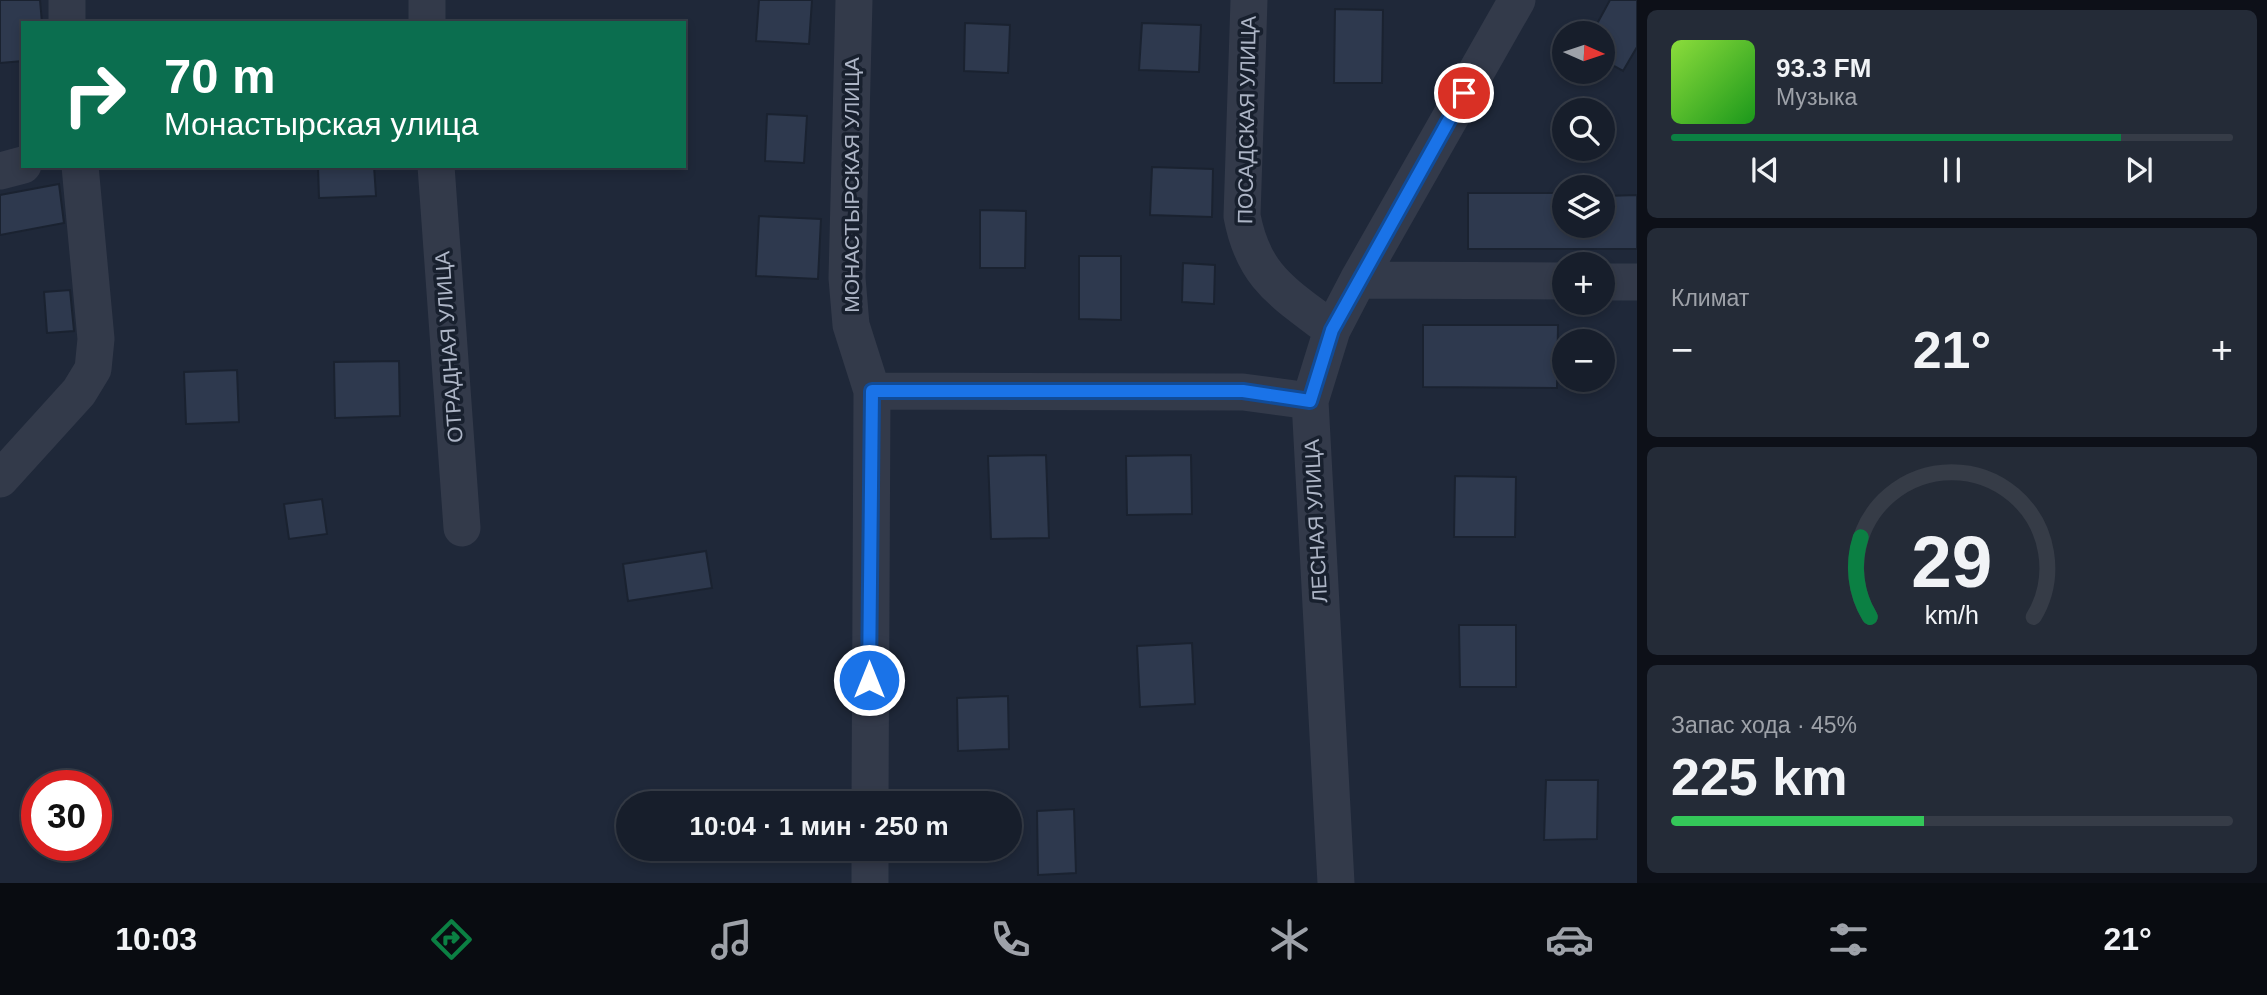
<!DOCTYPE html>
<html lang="ru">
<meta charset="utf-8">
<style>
:root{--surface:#171e2b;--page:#242b37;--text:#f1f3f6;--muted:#9ea2a9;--line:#363c47;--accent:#0b8043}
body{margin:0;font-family:Arial,sans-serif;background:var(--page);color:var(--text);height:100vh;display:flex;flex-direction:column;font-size:26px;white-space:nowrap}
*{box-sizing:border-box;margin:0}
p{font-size:23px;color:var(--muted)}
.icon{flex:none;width:38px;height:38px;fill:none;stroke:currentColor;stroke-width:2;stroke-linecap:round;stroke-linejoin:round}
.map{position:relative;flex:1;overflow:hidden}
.drawer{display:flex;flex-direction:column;gap:10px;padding:10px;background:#0d1018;width:630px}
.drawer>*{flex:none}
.hud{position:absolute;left:21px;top:21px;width:665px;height:147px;border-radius:0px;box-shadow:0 4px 10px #0003,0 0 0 2px var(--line);background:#0b6e4f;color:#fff;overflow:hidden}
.needle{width:46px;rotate:93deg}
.controls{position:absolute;left:1552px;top:21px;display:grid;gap:14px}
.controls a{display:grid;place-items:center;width:63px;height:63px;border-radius:50%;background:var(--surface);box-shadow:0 4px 10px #0003,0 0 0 2px var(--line);font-size:35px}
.speed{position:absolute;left:21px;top:770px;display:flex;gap:14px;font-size:35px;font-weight:700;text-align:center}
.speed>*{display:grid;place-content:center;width:91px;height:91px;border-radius:50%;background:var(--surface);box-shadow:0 4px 10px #0003,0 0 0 2px var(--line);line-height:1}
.speed .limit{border:10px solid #d22;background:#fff;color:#111}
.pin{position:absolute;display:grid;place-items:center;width:60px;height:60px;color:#fff;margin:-30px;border:4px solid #fff;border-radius:50%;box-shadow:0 2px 7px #0007}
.me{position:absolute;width:77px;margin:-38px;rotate:0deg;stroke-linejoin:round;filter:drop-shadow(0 0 5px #0008)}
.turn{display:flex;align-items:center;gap:24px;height:147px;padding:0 28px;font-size:32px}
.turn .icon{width:91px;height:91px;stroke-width:2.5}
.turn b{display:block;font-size:49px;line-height:60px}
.big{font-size:52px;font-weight:800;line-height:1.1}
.drawer .widget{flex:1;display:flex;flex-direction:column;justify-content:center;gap:10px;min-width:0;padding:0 24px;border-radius:10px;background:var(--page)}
.drawer .dial{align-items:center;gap:0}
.dial svg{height:182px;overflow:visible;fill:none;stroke:var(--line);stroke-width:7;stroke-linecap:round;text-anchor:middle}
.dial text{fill:var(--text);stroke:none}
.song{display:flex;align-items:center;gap:21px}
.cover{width:84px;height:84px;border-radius:10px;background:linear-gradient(135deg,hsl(90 70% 55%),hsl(120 70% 35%))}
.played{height:7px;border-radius:4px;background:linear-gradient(90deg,var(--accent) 80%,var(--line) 80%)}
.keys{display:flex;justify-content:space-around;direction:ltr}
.heat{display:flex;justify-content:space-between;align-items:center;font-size:38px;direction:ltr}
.charge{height:10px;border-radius:5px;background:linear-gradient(90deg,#34c759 45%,var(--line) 0)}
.trip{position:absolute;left:616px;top:791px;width:406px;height:70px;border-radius:35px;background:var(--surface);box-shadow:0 4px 10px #0003,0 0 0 2px var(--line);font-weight:800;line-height:70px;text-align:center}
.dock{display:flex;height:112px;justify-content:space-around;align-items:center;background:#090c11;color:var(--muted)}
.dock .icon{width:49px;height:49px}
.dock .current{color:var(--accent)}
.dock b{font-size:32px;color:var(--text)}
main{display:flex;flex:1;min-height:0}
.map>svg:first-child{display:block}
</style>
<main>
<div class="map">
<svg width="1637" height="883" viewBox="0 0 1637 883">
<rect width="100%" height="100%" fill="#1f2839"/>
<path fill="#2e394e" stroke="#1a2230" stroke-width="2" d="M0,0H40L42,23H23V61L0,63Z
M759,0H812L809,44L756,41Z
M1610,0H1637V47L1623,71L1603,60V33H1592Z
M1335,9L1383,10L1382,83H1334Z
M965,23L1010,25L1008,73L964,71Z
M1142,23L1201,25L1199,72L1139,70Z
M767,114L807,116L804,163L765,161Z
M318,166H374L376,196L319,198Z
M1152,167L1213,169L1212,217L1150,215Z
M59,184L64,223L0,235V195Z
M1468,193H1564V226H1603V193H1606V196L1637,195V249H1468Z
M980,210L1026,211L1025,268H980Z
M759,216L821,219L818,279L756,276Z
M1079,256H1121V320L1079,319Z
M1183,263L1215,265L1214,304L1182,302Z
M70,290L74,331L47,333L44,292Z
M1423,325H1558L1557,388L1423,387Z
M399,361L400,416L335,418L334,362Z
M237,370L239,422L186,424L184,372Z
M1046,455L1049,538L991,539L988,456Z
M1191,455L1192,514L1127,515L1126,456Z
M1455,476L1516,477L1515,537H1454Z
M322,499L327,534L289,539L284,504Z
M706,551L712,588L628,601L623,564Z
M1459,625H1516V687H1460Z
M1192,643L1195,704L1140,707L1137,646Z
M1008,696L1009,749L958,751L957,698Z
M1546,780H1598L1597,839L1544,840Z
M1074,809L1076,873L1038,875L1037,811Z"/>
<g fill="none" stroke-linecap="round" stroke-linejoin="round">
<path stroke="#333a4a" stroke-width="37" d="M67,0V23
M427,0V23
M854,0L847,278L851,325L872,391L1243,392L1310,401
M1249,0L1242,216C1254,279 1285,293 1332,330
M436,166L462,528
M0,171L23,165
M1358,280L1564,281
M1603,282H1637
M0,479L79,392L93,369L96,339L80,166
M870,803L872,391
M870,849V883
M1336,883L1310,401L1332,330L1358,280L1517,0"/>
</g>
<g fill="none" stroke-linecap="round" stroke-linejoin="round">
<defs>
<path id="route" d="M869,680L872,391H1243L1310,401L1332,330L1464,93"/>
</defs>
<use href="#route" stroke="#114b97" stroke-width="18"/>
<use href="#route" stroke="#1a73e8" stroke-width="12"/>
</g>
<g text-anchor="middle" stroke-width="7" stroke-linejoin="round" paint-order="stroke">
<g font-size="21" fill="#adb5c6" stroke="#18202e">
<text transform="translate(1247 120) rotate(-89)" y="7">ПОСАДСКАЯ УЛИЦА</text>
<text transform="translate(852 185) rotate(-90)" y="7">МОНАСТЫРСКАЯ УЛИЦА</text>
<text transform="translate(449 347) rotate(-94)" y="7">ОТРАДНАЯ УЛИЦА</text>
<text transform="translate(1316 521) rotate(-93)" y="7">ЛЕСНАЯ УЛИЦА</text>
</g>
</g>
</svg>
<div class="controls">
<a><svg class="needle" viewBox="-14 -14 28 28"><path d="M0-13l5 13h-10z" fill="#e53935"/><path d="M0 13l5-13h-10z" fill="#9ea2a9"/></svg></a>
<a><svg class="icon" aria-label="search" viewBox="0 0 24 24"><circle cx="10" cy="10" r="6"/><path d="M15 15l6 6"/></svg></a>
<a><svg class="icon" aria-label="layers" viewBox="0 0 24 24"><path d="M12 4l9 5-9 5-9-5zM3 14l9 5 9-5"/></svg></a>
<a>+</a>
<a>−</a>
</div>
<div class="speed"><div class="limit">30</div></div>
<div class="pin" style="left:1464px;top:93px;background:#d93025"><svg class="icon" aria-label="arrive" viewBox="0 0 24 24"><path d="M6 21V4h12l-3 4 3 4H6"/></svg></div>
<svg class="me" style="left:869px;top:680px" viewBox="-20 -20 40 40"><circle r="17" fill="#1a73e8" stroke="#fff" stroke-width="3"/><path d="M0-11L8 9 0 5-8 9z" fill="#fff"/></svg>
<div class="trip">10:04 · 1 мин · 250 m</div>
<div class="hud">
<div class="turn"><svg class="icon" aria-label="right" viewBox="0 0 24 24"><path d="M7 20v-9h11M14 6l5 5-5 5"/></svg><div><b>70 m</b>Монастырская улица</div></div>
</div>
</div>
<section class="drawer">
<div class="widget">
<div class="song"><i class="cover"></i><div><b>93.3 FM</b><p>Музыка</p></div></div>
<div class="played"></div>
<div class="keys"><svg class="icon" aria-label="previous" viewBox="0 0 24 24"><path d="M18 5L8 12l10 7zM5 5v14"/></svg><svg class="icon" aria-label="pause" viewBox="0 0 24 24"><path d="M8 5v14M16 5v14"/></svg><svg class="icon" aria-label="next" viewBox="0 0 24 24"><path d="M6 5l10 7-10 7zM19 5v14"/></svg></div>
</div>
<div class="widget"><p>Климат</p>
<div class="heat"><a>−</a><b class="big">21°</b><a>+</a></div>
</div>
<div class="widget dial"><svg viewBox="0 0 100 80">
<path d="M14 69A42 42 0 1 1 86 69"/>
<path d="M14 69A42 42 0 0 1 10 34" stroke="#0b8043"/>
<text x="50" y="56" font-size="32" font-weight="700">29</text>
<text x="50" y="72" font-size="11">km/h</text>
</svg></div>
<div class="widget"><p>Запас хода · 45%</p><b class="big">225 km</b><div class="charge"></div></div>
</section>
</main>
<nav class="dock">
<b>10:03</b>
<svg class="icon current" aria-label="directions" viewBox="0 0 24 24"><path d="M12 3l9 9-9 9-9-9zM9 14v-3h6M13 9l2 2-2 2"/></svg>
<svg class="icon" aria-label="music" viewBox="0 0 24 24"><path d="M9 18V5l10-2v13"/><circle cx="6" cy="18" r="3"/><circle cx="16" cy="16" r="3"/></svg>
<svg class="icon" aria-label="phone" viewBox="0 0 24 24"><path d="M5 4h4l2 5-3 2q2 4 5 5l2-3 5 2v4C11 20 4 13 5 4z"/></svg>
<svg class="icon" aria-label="climate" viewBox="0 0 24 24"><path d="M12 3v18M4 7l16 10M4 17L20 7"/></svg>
<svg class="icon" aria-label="car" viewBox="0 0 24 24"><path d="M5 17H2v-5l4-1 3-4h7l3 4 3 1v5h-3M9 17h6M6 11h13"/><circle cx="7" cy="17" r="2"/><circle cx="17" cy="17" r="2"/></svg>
<svg class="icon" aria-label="filters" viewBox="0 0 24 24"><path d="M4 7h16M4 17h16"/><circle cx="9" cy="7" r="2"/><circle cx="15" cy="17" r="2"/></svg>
<b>21°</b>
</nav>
